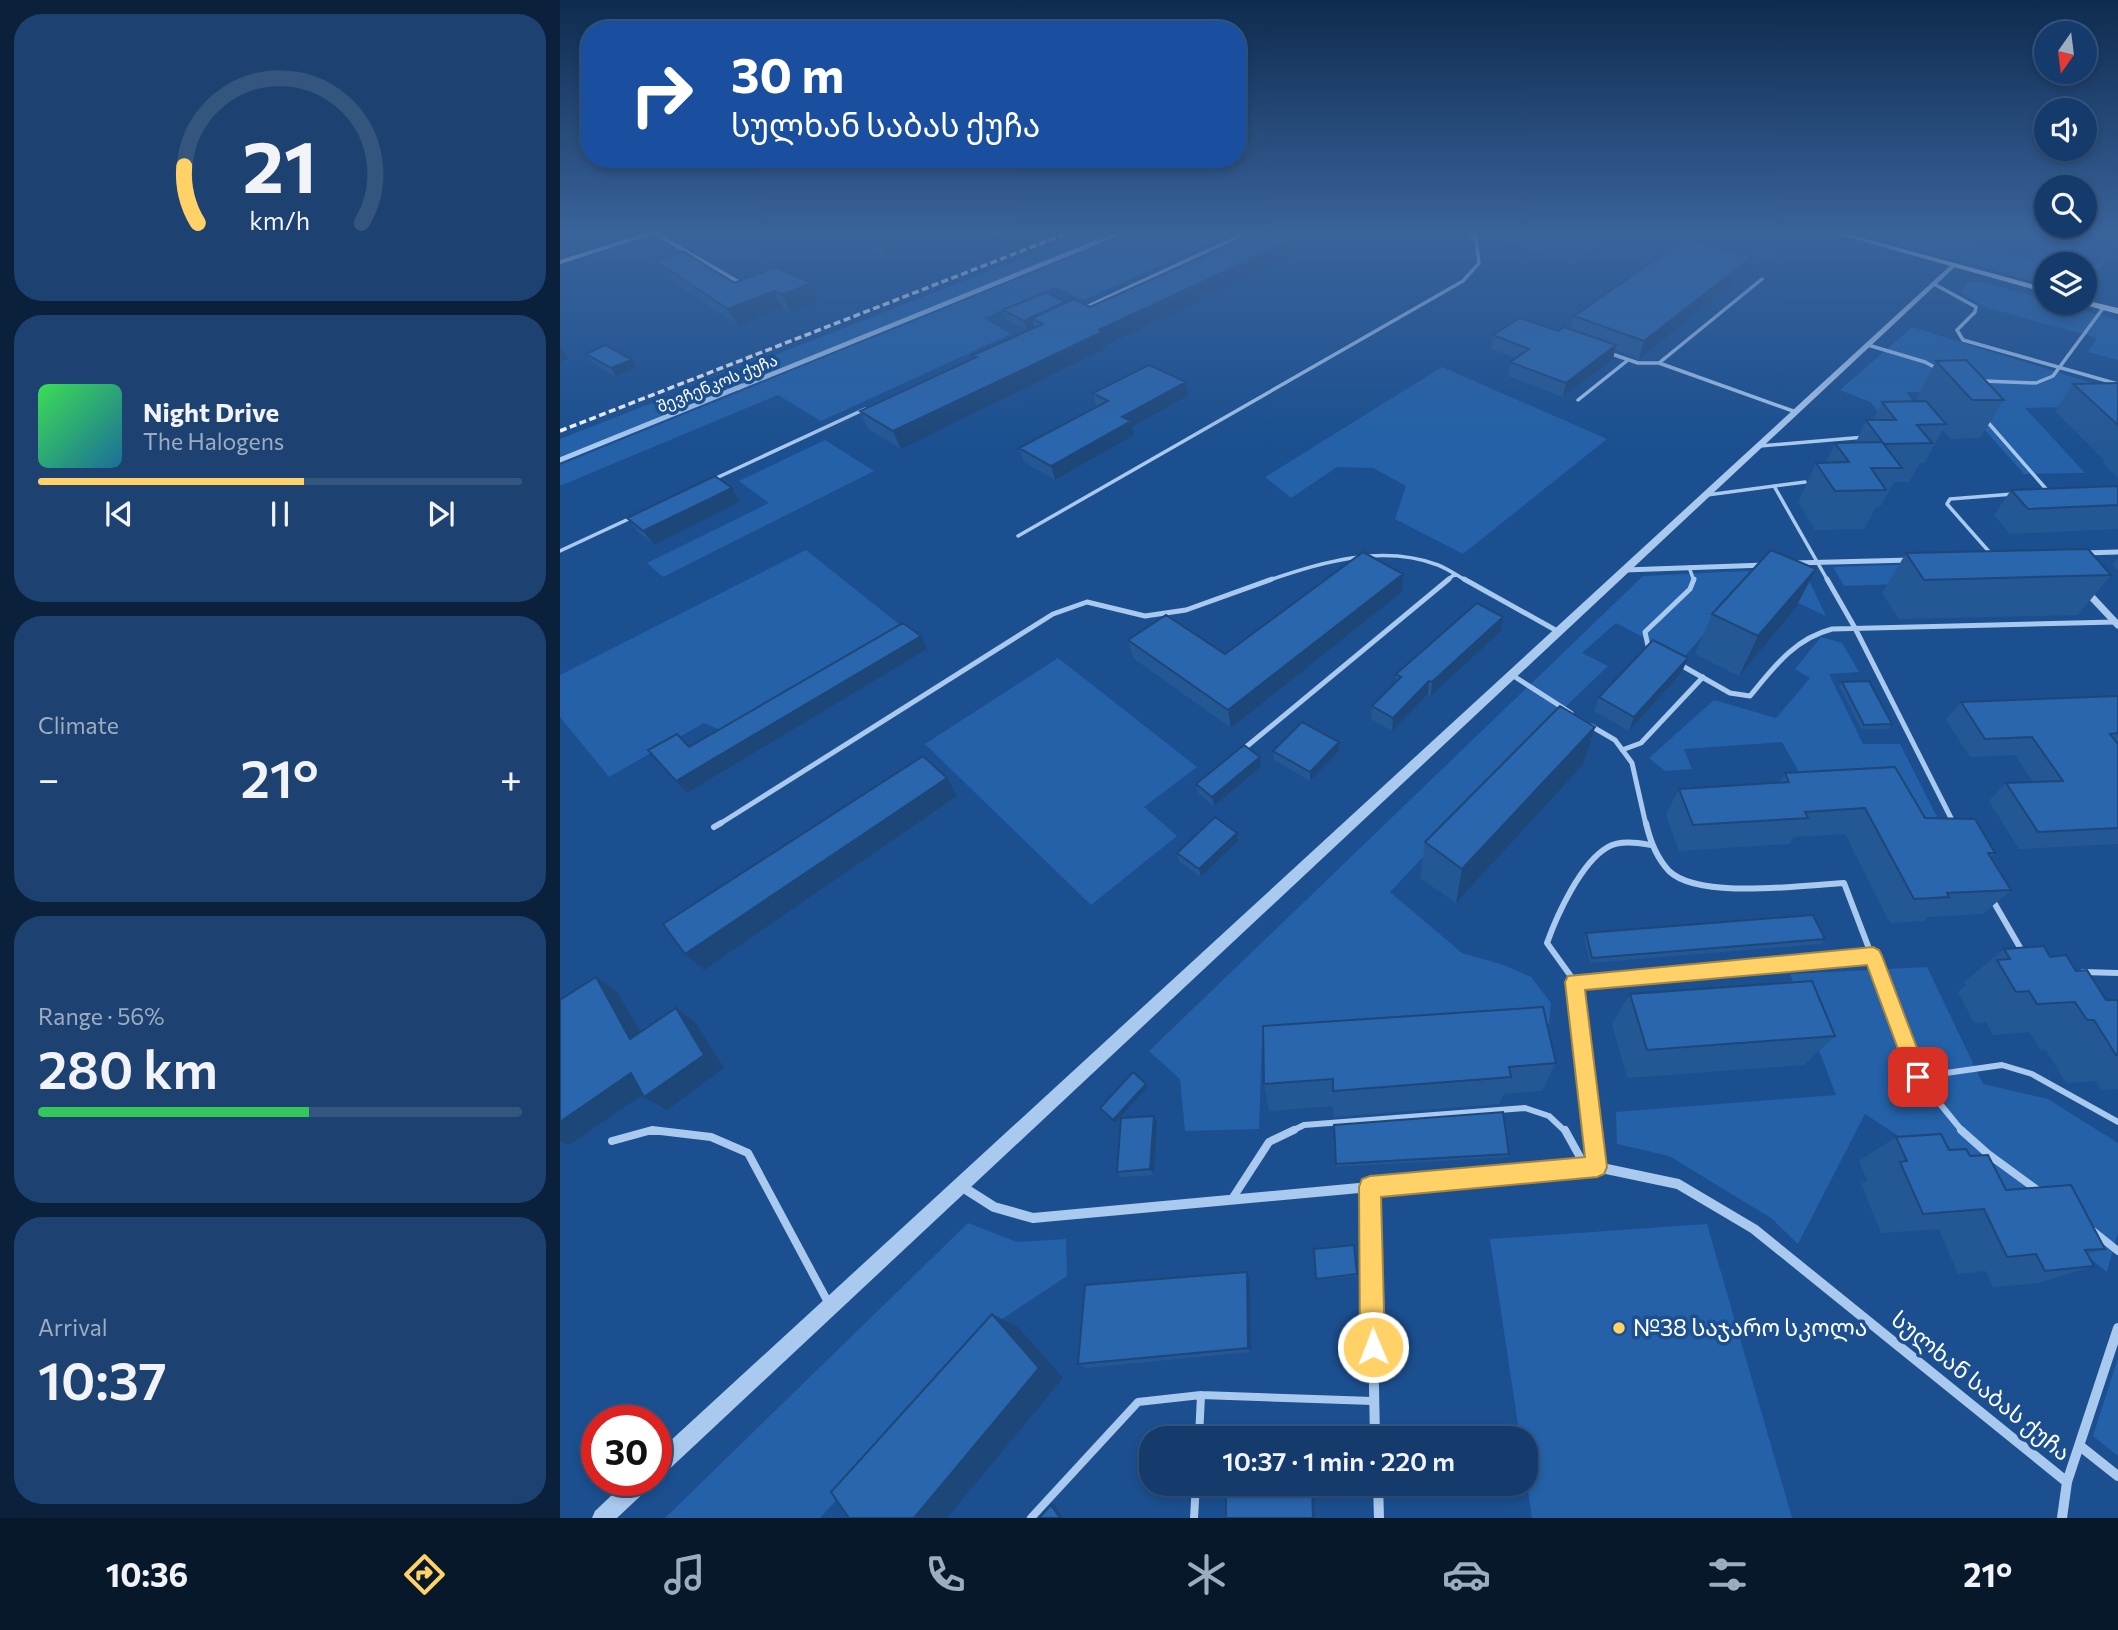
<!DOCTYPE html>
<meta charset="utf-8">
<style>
:root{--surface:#143b6b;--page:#1d4271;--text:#f1f3f6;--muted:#9dadc1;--line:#33557e;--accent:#ffd166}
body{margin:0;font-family:Commissioner,"Noto Sans Georgian",sans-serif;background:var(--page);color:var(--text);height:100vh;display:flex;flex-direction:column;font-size:26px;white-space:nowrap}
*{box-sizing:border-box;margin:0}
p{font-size:23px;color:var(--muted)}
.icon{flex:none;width:38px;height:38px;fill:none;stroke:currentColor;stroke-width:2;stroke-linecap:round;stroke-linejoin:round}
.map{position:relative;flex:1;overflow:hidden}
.side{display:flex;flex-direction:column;gap:14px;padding:14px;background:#0b203b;width:560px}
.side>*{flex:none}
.top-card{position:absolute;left:21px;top:21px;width:665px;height:147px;border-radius:28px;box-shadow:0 4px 10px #0003,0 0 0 2px var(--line);background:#1a4fa0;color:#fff;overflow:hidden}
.needle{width:46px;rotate:194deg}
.tools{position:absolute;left:1474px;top:21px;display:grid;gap:14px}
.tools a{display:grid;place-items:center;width:63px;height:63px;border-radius:50%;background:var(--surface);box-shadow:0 4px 10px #0003,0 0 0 2px var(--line);font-size:35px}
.speed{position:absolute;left:21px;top:1405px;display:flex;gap:14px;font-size:35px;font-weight:700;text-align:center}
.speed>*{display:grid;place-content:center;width:91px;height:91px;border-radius:50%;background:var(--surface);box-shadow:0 4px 10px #0003,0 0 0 2px var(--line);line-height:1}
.speed .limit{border:10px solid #d22;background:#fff;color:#111}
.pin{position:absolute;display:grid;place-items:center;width:60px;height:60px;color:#fff;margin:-30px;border-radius:14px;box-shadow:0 4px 10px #0006}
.me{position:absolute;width:77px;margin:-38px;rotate:359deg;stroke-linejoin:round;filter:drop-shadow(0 0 5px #0008)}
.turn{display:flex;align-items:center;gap:24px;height:147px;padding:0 35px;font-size:32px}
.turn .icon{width:91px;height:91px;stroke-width:2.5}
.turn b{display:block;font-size:49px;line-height:60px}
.big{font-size:52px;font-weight:600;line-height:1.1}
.side .widget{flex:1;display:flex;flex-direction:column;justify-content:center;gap:10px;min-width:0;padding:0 24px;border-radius:28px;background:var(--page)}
.side .dial{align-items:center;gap:0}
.dial svg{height:182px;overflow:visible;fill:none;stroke:var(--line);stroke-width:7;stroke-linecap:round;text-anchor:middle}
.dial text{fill:var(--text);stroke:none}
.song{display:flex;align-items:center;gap:21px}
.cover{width:84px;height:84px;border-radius:10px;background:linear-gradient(135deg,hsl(130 70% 55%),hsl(200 70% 35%))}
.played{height:7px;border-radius:4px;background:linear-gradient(90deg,var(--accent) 55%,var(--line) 55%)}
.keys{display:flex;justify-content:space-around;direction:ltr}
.heat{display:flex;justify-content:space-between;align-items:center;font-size:38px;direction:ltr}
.charge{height:10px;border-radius:5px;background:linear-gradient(90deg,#34c759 56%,var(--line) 0)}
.trip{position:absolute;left:579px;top:1426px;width:399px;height:70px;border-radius:28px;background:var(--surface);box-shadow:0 4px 10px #0003,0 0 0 2px var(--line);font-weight:600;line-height:70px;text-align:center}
.dock{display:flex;height:112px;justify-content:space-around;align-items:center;background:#08182b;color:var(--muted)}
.dock .icon{width:49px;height:49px}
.dock .on{color:var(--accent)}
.dock b{font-size:32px;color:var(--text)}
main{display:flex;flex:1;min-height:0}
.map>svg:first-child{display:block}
</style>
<main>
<section class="side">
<div class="widget dial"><svg viewBox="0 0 100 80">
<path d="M14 69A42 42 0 1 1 86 69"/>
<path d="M14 69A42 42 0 0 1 8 44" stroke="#ffd166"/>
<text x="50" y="56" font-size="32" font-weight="700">21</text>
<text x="50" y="72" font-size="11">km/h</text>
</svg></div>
<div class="widget">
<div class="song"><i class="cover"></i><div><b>Night Drive</b><p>The Halogens</p></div></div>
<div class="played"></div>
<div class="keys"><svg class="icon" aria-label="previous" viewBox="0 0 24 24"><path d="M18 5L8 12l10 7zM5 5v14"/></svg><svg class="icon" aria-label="pause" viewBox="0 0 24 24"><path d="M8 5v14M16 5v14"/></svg><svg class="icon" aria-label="next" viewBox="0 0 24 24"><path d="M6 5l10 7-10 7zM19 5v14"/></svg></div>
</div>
<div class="widget"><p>Climate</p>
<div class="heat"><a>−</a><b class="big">21°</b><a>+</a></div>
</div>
<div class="widget"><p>Range · 56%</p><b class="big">280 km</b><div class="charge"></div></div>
<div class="widget"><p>Arrival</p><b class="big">10:37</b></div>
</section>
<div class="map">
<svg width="1558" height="1518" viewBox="0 0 1558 1518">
<rect width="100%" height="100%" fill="#1b4f8f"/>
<path fill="#2461a8" d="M524,234H557L0,460V439Z
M568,234H671L524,300L495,287L424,318L451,334L261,421L218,395L0,486V465Z
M927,234H1053L1013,264Z
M1305,234H1413L1417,235L1409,244L1472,260L1480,251L1536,265L1558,235V245L1524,288V264H1486V285Z
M1407,283H1426L1486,300V303H1496L1558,320V360L1528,352L1537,338L1425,307L1401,293Z
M1352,327L1558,391V406L1465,408L1525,473L1464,474L1392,393L1346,392L1372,426L1330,425L1310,402L1280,390Z
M882,367L1047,439L903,554L835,519L846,486L813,468L777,467L731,498L705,477Z
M265,440L314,471L103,577L87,563L209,503L179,481Z
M246,550L340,625L160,730L144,723L49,777L0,717V675Z
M1486,560L1501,578L1284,586L1273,567Z
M1243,568L1266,616L1191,581L1123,658L1056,623L1022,653L1048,666L997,715L830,892L902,953L944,965L971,977L991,1003L989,1024L903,1023L702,1042L699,1129L625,1131L620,1079L589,1051L1083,576Z
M1261,637L1282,643L1299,672L1269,674L1303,744H1340L1382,827L1243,779L1222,742L1124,749L1132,769L1105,771L1089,758L1154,700L1216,718L1250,678L1235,669Z
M498,658L637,767L584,807L617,836L531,905L365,744Z
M1367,967L1423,1084L1488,1099L1558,1143V1233L1547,1272L1393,1149L1384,1166L1305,1114L1238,1244L1211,1218L1109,1156L1057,1144L1056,1112L1276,1095L1230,974Z
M408,1223L457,1242L506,1239L507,1276L442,1319L260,1518H105Z
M1147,1224L1232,1518H972L966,1477V1438H960L930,1239Z
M1558,1358V1456L1533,1436Z"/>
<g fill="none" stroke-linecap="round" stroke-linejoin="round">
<path stroke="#a9c9ee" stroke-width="3.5" d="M96,234L184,285
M1374,284L1416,307L1415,312L1397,330L1403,340L1558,384
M524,308L684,234
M1308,345L1365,362L1378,369
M1049,353L1078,363H1099L1202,279
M1099,363L1236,412
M1423,381L1476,383L1493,376L1544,307
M1018,400L1068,360
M1425,419L1487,490L1483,491
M1200,446L1305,437
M152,480L305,409
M1214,486L1268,581
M1147,495L1245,482
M458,536L903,281L919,263L916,239L909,234
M0,551L73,517
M1432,555L1387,504L1390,499L1453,494
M1129,567L1134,581
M707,581C761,562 822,544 878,565C888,569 898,576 907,581
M886,581L895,574"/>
<path stroke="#a9c9ee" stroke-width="5" d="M904,579L999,632
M1267,579L1295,628L1393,822
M1093,648L1088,646L1085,632L1130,589L1134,579
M1119,664L1170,693L1190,696C1214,667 1234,639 1272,629L1555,622
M952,675L1011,713
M1031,726L1055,740L1072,763L1086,825
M686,747L889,579
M1062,750L1081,743L1143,677
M158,825L493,614L527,602L585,616L626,610L712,579"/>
<path stroke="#a9c9ee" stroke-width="6" d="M1086,823C1090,841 1096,857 1109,871C1139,900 1243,885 1284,883L1358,1077L1403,1132
M154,827L161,823
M1432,899L1462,951
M1523,972L1558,973
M1015,982L1313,956
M1358,1077L1442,1065L1472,1074L1558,1122
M86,1132H106
M730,1132L744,1125L965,1108L989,1116L1006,1132
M1033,1132L1015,982L987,943C997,915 1021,862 1048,847C1060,840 1078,843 1091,845"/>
<path stroke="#a9c9ee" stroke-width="8" d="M1005,1130L1026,1168
M1033,1130L1037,1167
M1401,1130L1428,1154L1480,1192
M52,1141L92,1130L151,1137L188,1153L269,1304
M672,1199L709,1142L734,1130
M1533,1231L1558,1251
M639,1438L641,1395
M471,1518L578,1402L641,1395L813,1401
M634,1518L636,1484"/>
<path stroke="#a9c9ee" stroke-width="4.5" d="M178,388L557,234"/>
<path stroke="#a9c9ee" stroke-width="5" d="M0,460L182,386
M1524,553L1558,552
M1234,563L1351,560
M1065,570L1205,565"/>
<path stroke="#a9c9ee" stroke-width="7" d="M1527,592L1558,625"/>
<path stroke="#a9c9ee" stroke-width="10" d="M401,1186L434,1207L473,1218L810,1187
M815,1438L810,1187L1037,1167L1118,1184L1194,1229L1507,1482
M1520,1446L1558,1476
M818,1484L819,1518
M1502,1518L1507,1482L1558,1328"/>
<path fill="#a9c9ee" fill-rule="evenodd" d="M1392,264L1397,265L103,1475L96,1478V1454Z
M68,1480H93L90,1487L57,1518H32L35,1511Z"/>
<path fill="#d6e6fa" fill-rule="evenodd" d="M83,234H94L0,264V260Z
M1277,234H1288L1486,288V293Z
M1524,300L1558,308V314L1521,304L1524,303Z"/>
<path stroke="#fff" stroke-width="3.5" stroke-dasharray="7 3.5" stroke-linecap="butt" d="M0,431L505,234"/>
</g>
<path fill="#245895" d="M275,234H389L327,257Z
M404,234H447L425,242Z
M1192,257L1186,274L1079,359L1055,350L1053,359L1003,397L948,376L950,362L956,358L931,349L933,335L998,331L1011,329L1014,316Z
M94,260L174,283L259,300L230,312L222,308L178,326L104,277Z
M486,292L545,346V349L341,449L308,429L300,411L414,359L413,355L475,328L474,326L467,330L445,319L443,310Z
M26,354L72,360L77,367L56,376L31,362Z
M1376,361L1444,400L1420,438L1390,439L1383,430L1364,463H1360L1349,482H1334L1320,507H1316L1304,529L1255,530L1238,502L1256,463H1266L1275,443L1296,442L1306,420H1313L1322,402L1359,401L1356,399Z
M1558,383V478L1543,463L1545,461L1495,411L1513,384Z
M533,393L628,396L572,427L574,435L495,480L464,462L459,448L536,407Z
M1558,486V529L1450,534L1434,515L1451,490Z
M172,488L180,502L94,545L78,532L67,518Z
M1346,553L1551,575L1518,615L1339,619L1322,593Z
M1558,558V570L1552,565Z
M842,592L671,728L573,658L568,640L665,654Z
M1235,609L1179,676L1135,654L1152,614Z
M941,631L871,696L868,694L832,731L811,719L812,706L836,682V674Z
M1122,672L1069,731L1034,711L1039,697Z
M1282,682L1332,724L1328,729H1301L1279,686Z
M1558,696V844L1459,849L1429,801L1446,783L1473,782L1455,755L1410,757L1386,720L1401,702Z
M1035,727L1023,765L896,903L860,878L865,842Z
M713,751H779L750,781L714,760Z
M700,757L701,767L654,806L638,793L636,784Z
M1225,773L1365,818L1435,853L1431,857L1451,890L1423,914L1367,917L1364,921L1330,923L1285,834L1234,837L1229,844L1119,851L1106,815L1119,789L1219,783Z
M677,833L678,841L641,877L619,861L617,853Z
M1026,933L1265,939L1261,944L1030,963L1024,938Z
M1444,949L1490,957L1516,971L1546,1000H1558V1089L1541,1090L1536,1081L1506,1083L1486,1050H1480L1470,1032L1433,1035L1426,1022L1414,1023L1398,992L1406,985L1404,982Z
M1070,994L1275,1036L1244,1065L1067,1078L1052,1024Z
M996,1063L982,1091L944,1094L939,1104L774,1117L773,1106L709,1111L704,1084Z
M597,1122L594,1175L561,1177L557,1172Z
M774,1125L949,1154L948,1157L776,1167Z
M1336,1137L1410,1156L1446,1190L1545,1249L1528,1254L1534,1266L1479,1283L1433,1287L1426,1271L1398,1274L1379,1229L1321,1233L1301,1184L1307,1181L1299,1161Z
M794,1245L797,1276L756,1280L754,1249Z
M687,1272L690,1278L691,1352L526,1368L518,1364Z"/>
<path fill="#1d4779" d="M351,234H389L327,257L322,244Z
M423,234H447L425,242Z
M745,234H779L545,346V349L341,449L333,431L539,330Z
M1192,257L1186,274L1079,359L1084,341Z
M251,283L259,300L230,312L222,295Z
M214,291L222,308L178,326L168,309Z
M505,302L472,318L474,326L467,330L464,321Z
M1056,345L1053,359L1003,397L1006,383Z
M0,347L8,359L0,362Z
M72,360L77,367L56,376L51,368Z
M626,382L628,396L572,427L574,435L495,480L491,466L562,417Z
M172,488L180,502L94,545L83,531Z
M1256,569L1235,609L1179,676L1198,636Z
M843,574L842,592L671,728L668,710Z
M943,617L941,631L871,696L872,682Z
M361,636L367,649L127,793L116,781Z
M1128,658L1122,672L1069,731L1074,717Z
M869,681L868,694L832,731L833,718Z
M1035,727L1023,765L896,903L902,869Z
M779,742V751L750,781V772Z
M700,757L701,767L654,806L652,797Z
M387,778L397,796L144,970L125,954Z
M677,833L678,841L641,877L639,869Z
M36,977L58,993L92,1053L70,1039Z
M116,1008L136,1023L164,1068L107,1110L84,1097Z
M71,1073L94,1087L9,1145L0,1141V1122Z
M586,1084L587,1087L555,1123L553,1120Z
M594,1116L597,1122L594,1175L590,1169Z
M687,1272L690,1278L691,1352L688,1348Z
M432,1314L458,1327L503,1378L387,1518H354Z
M752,1484H754L755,1518H753Z
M494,1504L503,1518H500L491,1505Z"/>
<path fill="#2a66ad" stroke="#1d4779" stroke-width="2" d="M299,234H351L322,244Z
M693,234H745L539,330L542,332L333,431L300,411L417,357L413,355L483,324L472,318L514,299L530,307Z
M1127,238L1192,257L1084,341L1014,316Z
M123,251L174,283L216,267L251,283L222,295L214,291L168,309L94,260Z
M486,292L505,302L464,321L443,310Z
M960,318L998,331L1004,327L1056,345L1006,383L950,362L969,349L933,335Z
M45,345L72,360L51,368L26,354Z
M1406,360L1444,400H1412L1376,361Z
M589,365L626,382L562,417L571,421L491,466L459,448L548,401L533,393Z
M1558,383V425L1513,384Z
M1366,401L1386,424L1357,425L1372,443L1324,444L1306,420H1336L1322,402Z
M1322,442L1342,468H1311L1326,490L1275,491L1256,463L1289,462L1275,443Z
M155,476L172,488L83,531L67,518Z
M1558,486V505L1468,509L1451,490Z
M1528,549L1551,575L1364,580L1346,553Z
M1211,550L1256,569L1198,636L1152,614Z
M803,552L843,574L668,710L568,640L606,615L665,654Z
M917,603L943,617L872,682L869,681L833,718L812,706L841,677L836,674Z
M343,623L361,636L116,781L88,750L117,734L129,747Z
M1093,640L1128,658L1074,717L1039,697Z
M1309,681L1332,724L1304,725L1282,682Z
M1558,696V733L1550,734L1558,744V828L1478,832L1446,783L1503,781L1472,737L1425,739L1401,702Z
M1000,706L1035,727L902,869L865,842Z
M742,722L779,742L750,772L713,751Z
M684,745L700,757L652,797L636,784Z
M363,756L387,778L125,954L103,924Z
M1335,767L1365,818L1415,819L1435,853H1428L1451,890L1387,893L1389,897L1354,899L1305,808L1245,812L1248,818L1133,825L1119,789L1229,782L1225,773Z
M655,817L677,833L639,869L617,853Z
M1253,915L1265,939L1032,958L1026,933Z
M1484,946L1490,957L1506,955L1516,971L1527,970L1546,1000H1558V1055H1556L1534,1020H1527L1515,1002L1477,1004L1469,991L1456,992L1437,960L1450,959L1444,949Z
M36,977L70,1039L116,1008L144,1055L84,1097L71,1073L0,1122V1000Z
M1252,981L1275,1036L1087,1050L1070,994Z
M983,1007L996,1063L949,1067L951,1077L773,1091V1079L704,1084L703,1026Z
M573,1072L586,1084L553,1120L540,1108Z
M943,1112L949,1154L776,1164L774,1125Z
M594,1116L590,1169L557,1172L561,1118Z
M1381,1134L1389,1150L1406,1149L1410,1156L1428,1155L1446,1190L1511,1185L1545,1249L1525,1250L1534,1266L1485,1271L1476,1254L1447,1257L1424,1209L1363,1214L1340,1162L1347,1161L1336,1137Z
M794,1245L797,1274L756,1279L754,1249Z
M687,1272L688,1348L518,1364L525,1285Z
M432,1314L479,1368L354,1518H289L271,1492Z
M666,1484H752L753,1518H666Z
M491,1505L500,1518H479Z"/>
<linearGradient id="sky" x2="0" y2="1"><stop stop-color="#0f2b4f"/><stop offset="0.52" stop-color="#39639b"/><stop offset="1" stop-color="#39639b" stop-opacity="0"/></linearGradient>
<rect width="1558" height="446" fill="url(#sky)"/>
<path fill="#ffd166" stroke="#a68842" stroke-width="2" d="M1313,947L1319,950L1322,956L1368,1077L1365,1084L1358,1087L1351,1084L1307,965L1025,990L1047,1167L1044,1174L1037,1177L821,1197L825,1347L821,1356L813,1359L804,1356L800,1347L799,1187L802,1179L810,1176L1025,1157L1005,982L1008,976Z"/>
<circle fill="#ffd166" stroke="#1b4f8f" stroke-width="2.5" cx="1059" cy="1328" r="7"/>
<g text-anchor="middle" stroke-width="7" stroke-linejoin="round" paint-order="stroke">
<g font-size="16" fill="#fff" stroke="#1b4f8f">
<text transform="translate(157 383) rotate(-22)" y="6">შევჩენკოს ქუჩა</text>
</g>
<g font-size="23" fill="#fff" stroke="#1b4f8f" text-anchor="start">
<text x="1073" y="1336">№38 საჯარო სკოლა</text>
</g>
<g font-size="23" fill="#fff" stroke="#1b4f8f">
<text transform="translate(1421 1386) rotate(39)" y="8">სულხან საბას ქუჩა</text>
</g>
</g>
</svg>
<div class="tools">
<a><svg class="needle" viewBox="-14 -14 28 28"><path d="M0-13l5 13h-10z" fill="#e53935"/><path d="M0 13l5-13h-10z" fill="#9dadc1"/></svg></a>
<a><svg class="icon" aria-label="sound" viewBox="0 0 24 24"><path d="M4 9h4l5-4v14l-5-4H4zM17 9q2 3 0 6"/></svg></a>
<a><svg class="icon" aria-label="search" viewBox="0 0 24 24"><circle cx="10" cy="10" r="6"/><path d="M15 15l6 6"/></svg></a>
<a><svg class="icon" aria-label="layers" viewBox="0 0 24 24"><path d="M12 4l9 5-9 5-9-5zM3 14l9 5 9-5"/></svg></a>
</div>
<div class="speed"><div class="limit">30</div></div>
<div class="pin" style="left:1358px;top:1077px;background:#d93025"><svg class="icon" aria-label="arrive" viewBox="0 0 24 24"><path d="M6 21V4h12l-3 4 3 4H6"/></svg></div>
<svg class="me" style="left:813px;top:1347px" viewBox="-20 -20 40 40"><circle r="17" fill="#ffd166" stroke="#fff" stroke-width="3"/><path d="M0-11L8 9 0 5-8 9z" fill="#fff"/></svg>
<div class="trip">10:37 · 1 min · 220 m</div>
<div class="top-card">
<div class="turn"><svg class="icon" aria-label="right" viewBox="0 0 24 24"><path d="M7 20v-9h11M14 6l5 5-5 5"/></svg><div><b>30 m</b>სულხან საბას ქუჩა</div></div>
</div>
</div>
</main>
<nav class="dock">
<b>10:36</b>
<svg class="icon on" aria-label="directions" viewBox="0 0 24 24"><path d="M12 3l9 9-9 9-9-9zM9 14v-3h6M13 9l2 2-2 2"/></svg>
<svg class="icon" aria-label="music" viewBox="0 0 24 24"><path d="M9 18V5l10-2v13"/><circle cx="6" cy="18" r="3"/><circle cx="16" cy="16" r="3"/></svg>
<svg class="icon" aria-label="phone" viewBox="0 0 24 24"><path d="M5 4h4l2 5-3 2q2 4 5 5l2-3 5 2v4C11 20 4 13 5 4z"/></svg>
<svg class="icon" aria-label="climate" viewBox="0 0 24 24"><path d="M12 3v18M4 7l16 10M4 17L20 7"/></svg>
<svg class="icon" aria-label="car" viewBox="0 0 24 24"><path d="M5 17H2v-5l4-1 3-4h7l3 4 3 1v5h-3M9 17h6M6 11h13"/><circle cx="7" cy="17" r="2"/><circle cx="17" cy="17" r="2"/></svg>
<svg class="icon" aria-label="filters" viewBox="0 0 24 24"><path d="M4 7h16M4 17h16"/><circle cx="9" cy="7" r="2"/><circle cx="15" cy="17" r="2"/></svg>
<b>21°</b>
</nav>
